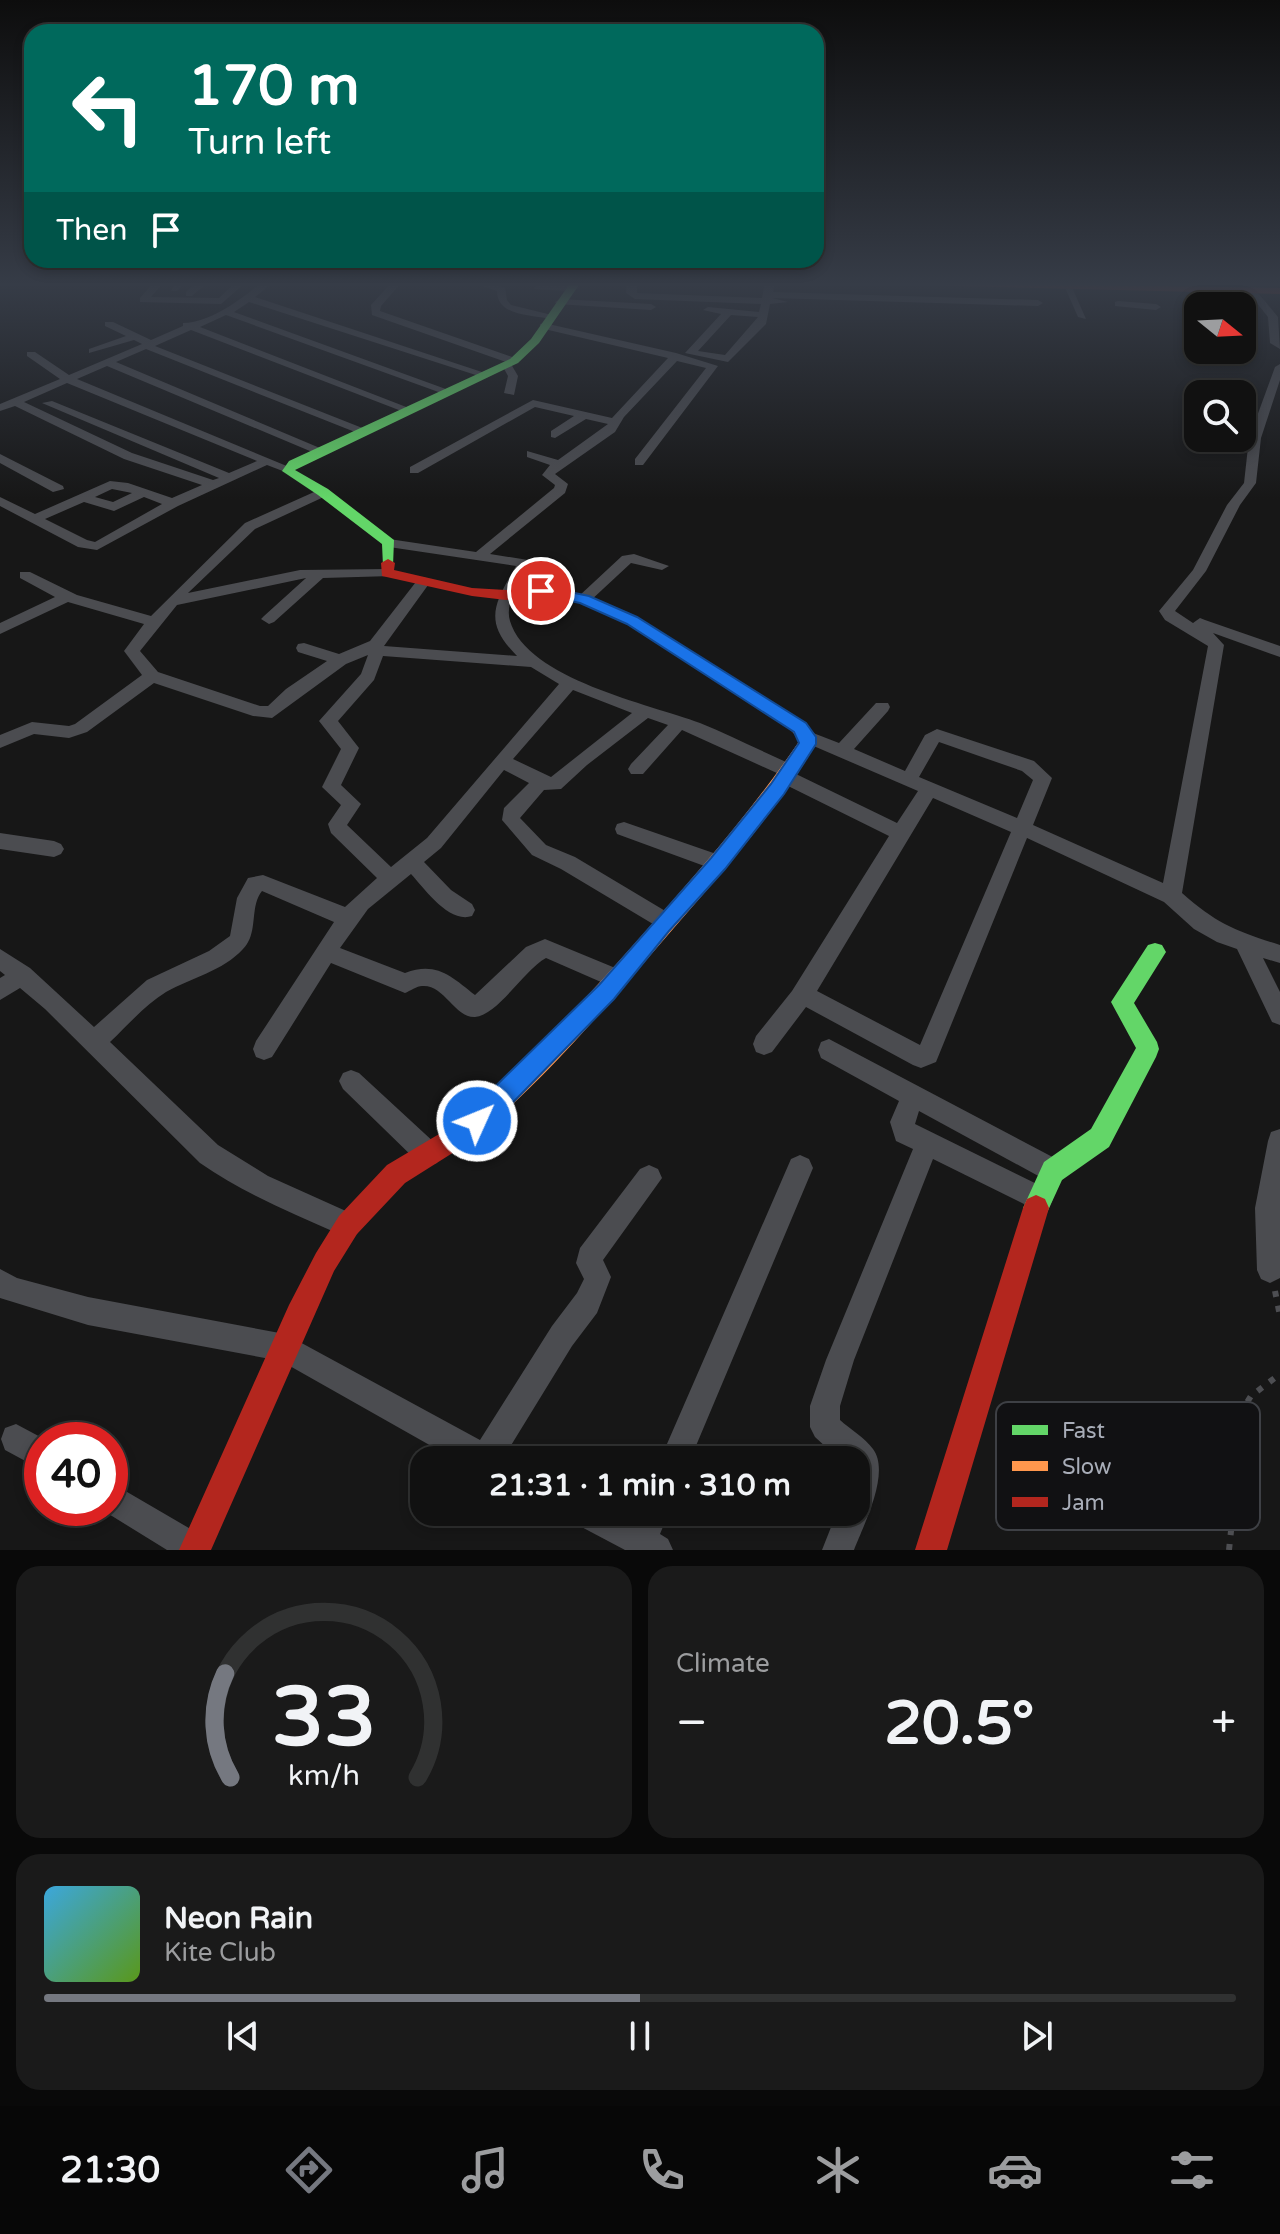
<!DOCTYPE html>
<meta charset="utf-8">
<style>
:root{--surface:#111;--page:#1a1a1a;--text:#f1f3f6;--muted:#9c9d9f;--line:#303131;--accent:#757880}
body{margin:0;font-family:"Varela Round",sans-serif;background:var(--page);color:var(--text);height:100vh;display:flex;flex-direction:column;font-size:30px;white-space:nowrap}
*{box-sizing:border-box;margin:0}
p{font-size:26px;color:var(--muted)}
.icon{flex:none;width:44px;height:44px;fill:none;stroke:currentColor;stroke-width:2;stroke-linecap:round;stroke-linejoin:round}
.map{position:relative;height:1550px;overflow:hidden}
.details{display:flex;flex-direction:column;gap:16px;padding:16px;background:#090909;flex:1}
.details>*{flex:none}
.banner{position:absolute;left:24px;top:24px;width:800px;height:244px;border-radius:24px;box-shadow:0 4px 12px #0003,0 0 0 2px var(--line);background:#00695c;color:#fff;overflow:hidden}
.needle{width:52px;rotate:108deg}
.tools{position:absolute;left:1184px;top:292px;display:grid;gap:16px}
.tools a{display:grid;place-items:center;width:72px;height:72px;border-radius:16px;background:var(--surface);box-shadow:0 4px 12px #0003,0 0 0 2px var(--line);font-size:40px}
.speed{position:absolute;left:24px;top:1422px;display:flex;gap:16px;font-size:40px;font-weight:700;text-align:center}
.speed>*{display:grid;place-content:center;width:104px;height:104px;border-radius:50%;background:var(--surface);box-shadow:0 4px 12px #0003,0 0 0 2px var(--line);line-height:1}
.speed .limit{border:12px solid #d22;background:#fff;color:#111}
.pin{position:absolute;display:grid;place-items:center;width:68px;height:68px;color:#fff;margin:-34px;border:4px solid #fff;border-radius:50%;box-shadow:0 2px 8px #0007}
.me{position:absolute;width:88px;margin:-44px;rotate:46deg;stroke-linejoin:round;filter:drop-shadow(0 0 6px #0008)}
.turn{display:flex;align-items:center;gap:28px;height:168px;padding:0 32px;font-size:36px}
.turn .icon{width:104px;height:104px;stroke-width:2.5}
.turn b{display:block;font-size:56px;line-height:68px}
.then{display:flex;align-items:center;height:76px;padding:0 32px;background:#0003;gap:16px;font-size:30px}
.big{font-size:60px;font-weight:700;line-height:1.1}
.details .widget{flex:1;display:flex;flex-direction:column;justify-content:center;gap:12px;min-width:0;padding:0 28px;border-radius:24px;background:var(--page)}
.details .dial{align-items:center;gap:0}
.dial svg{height:208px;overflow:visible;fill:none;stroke:var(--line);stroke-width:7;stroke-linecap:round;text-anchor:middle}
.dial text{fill:var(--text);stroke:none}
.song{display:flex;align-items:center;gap:24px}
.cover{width:96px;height:96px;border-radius:12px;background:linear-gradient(135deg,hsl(200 70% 55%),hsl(90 70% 35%))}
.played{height:8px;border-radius:4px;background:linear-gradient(90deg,var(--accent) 50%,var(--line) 50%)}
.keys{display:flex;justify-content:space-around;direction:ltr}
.heat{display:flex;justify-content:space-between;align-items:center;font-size:44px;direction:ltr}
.details .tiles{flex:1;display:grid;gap:16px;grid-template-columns:1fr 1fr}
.widget:last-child{grid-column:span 2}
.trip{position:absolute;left:410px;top:1446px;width:460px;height:80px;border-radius:24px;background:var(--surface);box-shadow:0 4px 12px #0003,0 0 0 2px var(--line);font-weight:700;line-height:80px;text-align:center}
.tabs{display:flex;height:128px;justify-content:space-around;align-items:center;background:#070707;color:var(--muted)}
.tabs .icon{width:56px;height:56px}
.tabs .selected{color:var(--accent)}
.tabs b{font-size:36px;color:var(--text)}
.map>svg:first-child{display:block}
</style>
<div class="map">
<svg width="1280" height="1550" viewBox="0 0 1280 1550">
<rect width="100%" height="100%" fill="#171717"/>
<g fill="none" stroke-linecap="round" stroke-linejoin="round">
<path stroke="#4d4e52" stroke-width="6" stroke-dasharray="6 9" stroke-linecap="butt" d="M1275,1291L1280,1316
M1229,1550L1244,1407L1251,1396L1280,1374"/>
<path fill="#4b4c50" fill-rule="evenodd" d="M154,282H164L151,297L219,298L236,282H246L221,304L140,302V298Z
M176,282H186L177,291H171Z
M197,282H208L192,296H186V292Z
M263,282H274L255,297L491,375L482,377L249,302L234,312L454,392L444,394L226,315L200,327L414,410L404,412L191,330L155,346L370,431L360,434L146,349L116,362L327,451L317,454L107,366L77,379L294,469L288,473L267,465L178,506L97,550L78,547L0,506V497L35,514L110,481L128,483L172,498L202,485L124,459L15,406L0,411V404L60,379L27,356V352H35L69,375L142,344L134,340L89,353V349L126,336L105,326V322H113L151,340L183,326V323C213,322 240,299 263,282ZM67,383L257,461L229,473L52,401L42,403L219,478L213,480L132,453L24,402ZM112,489L132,493L113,502L95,497ZM144,497L162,504L95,542L87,540L45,519L84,502L114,511Z
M392,282H402L381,306L380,311L518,359V363L511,364L518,376L514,395L504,393L508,376L502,365L506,362L372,315L371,305Z
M472,282L505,287L507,300L511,305L556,316L551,319C531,315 497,316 497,291Z
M627,282H637V293L762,298L765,282H775L773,292L1038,300L1043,303L1038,306L772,298L788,302L770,304L766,324L728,362L685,353L721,314L703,310L708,307L759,312L761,304L635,299L626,293ZM731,315L758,317L725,355L698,351Z
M1063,283L1071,285L1086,319L1078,317Z
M537,284L569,285L574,288L569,291L534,289Z
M1248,288H1254L1278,317L1280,349L1270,343L1268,317L1248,292Z
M560,299L651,304L656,307L651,310L557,304L555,302Z
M1118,301L1156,304L1161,307L1156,310L1115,306V302Z
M544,323L676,353L718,366L643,465H635V459L706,368L677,361L624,417L615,432L555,474L568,484L565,493L490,554L528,560L531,565C522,581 504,601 510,621C527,679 649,704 700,723C732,736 763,752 795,766L796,774L897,823L918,791L802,741L799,737L808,731L839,743L876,703H888L890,707L888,711L854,749L905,771L925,735L937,729L1034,761L1052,778L1033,825L1163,883L1208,646L1165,620L1159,611L1193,570L1227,505L1244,483L1249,438L1275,367L1280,364V380L1261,438L1256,483L1240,505L1206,571L1175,611L1193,623L1200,618L1205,620L1280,646V657L1213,633L1224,645L1182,893C1217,924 1236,931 1280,945V963L1263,958L1280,992V1025L1272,1022L1237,949L1217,942L1194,929L1164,902L1027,838L936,1062L921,1068L913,1065L806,1007L772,1052L764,1055L756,1052L753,1044L756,1036L792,991L889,836L780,782L779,774L682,730L643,774H631L628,769L631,764L668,725L648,718L587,765L561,789L544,790L520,818L546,845L575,857L672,915L675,921L672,927L665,930L658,927L561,869L532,855L502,820L504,808L529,783L504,770L441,848L424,862L451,890L472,904L475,910L472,916C449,924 424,888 411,874L368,909L340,948L405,973C436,961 451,976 475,995L526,947L545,939L625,972L628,979L625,986L617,989L546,958C524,970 498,1015 475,1017C455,1018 444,984 422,986C417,986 410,991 405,993L331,963L272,1057L264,1060L256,1057L253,1049L256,1041L334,922L262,891C249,907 259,933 243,949C223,971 191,978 166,992C145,1005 128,1025 110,1042L218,1145L268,1176L357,1216L361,1225L357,1234L348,1238L339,1234C291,1213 243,1193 200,1163L45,1009L20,988L0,1000V978L5,975L0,971V949L30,968L94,1027L147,980L209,951L230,936L237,898L248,878L263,875L345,907L377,878L331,833L328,824L341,805L322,787L341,749L319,721L361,674L368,655L346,664L272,718L253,716L154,683L87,732L69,738L34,734L0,748V735L32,722L69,726L75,724L142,675L124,651L144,624L68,602L0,634V623L55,597L20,578V572H30L77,595L151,616L245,523L323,488L328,489V495L255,529L188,593L300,570L387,569L392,570V576L323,578L274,622L269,624L261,619L264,616L306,578L177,605L140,651L158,672L260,706H268L286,689L327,661L298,652L296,648L298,644L304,643L339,654L370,641L419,578L424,577L431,581L384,646L517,656C482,621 495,603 516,566L389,547L382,543L389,539L476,552L554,488L555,485L542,475L550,465L527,457V451L558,460L608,424L586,419L555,438L551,437V431L574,416L535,407L418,473H410V467L533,400L612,418L668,358L540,328V324ZM383,656L531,667L559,684L427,838L391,867L347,825L361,804L341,785L359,748L338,721L374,680ZM573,690L632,713L551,777L513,759ZM939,742L1022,771L1033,780L1017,818L919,777ZM933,798L1011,832L920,1045L817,991Z
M0,454L63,486L64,489L53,492L0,463Z
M634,554L669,566L662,570L631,563L589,602H579V596L622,556Z
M624,822L725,857L728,863L725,869L718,871L617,834L615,829L617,824Z
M0,833L54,841L61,844L64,849L61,854L54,857L0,849Z
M829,1039L1062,1162L1066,1171L1062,1180L1053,1184L919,1111L915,1124L1049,1190L1053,1199L1049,1208L1040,1212L933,1159L854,1360L840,1406V1420C850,1429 865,1438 873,1449C891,1473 863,1526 854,1550H822L837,1512H856V1460H840L815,1437L810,1427V1406L826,1360L913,1149L896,1141L890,1122L899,1101L821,1058L818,1050L821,1042Z
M351,1070L359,1073L437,1145L440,1154L437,1163L428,1166L419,1163L343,1089L339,1081L343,1073Z
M1280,1129V1278L1270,1283L1261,1279L1257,1270L1255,1208L1268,1141L1271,1132Z
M800,1155L809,1159L813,1168L690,1460H660L791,1159Z
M649,1165L658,1169L662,1178L603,1260L611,1277L597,1313L572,1346L502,1460H456L281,1361L88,1325L0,1298V1269L17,1278L88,1297L285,1334L480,1440L552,1326L577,1293L584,1279L576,1263L580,1248L640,1169Z
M16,1424L46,1440H42V1470L5,1450L1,1439L5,1428Z
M110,1482L206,1538L210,1550H167L99,1508H110Z
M569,1512H617L634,1521L637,1512H669L660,1534L668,1539L673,1550H625L574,1523Z"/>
<path fill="#63d668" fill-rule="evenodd" d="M571,282H581L539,343L518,363L295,470L328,489L394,540L393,566H383L382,544L318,495L282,471L289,461L510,359L531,339Z
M1155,943L1162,945L1166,952L1134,1003L1157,1042L1159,1049L1156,1057L1109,1147L1062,1180L1045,1217L1036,1221L1027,1217L1023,1208L1044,1162L1091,1129L1136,1048L1111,1002L1148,945Z"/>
<path fill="#ff974d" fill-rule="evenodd" d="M795,719L814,733L816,744C775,813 720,875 667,936C605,1008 544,1081 470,1142L461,1145L452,1142L449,1133L452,1124C521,1070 579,1006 637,941C694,877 750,813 798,743L799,739L786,725Z"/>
<path fill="#b3261e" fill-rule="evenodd" d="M909,282L1280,288V294L914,285Z
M388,559L395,563L394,570L472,588L506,590L541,587L589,596L637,617L804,725L795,731L789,729L627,623L580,603L541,595L506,600L472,596L382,576L381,563Z
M461,1121L470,1124L473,1133L470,1142L405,1183L357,1234L334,1271L211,1550H179L289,1305L316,1253L339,1216L387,1165Z
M1036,1195L1045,1199L1049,1208L947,1550H915L1023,1208L1027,1199Z"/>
</g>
<linearGradient id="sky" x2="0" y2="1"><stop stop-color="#0d0d0d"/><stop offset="0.57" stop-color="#363c47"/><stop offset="1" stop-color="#363c47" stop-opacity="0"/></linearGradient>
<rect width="1280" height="499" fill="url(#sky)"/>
<path fill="#1a73e8" stroke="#114b97" stroke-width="2" d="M541,586L589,596L637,617L806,723L816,737V744L784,794L725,869L669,931L614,999L486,1130L477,1133L468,1130L465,1121L468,1113L599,985L711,858L771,784L799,743L794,732L627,624L580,603L536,594L534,591Z"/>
<rect x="996" y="1402" width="264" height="128" rx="12" fill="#111113" stroke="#3e4045" stroke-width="2"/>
<rect x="1012" y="1425" width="36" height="10" fill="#63d668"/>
<rect x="1012" y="1461" width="36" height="10" fill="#ff974d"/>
<rect x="1012" y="1497" width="36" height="10" fill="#b3261e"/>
<g font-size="22" fill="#a8adb8">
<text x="1062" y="1438">Fast</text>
<text x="1062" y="1474">Slow</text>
<text x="1062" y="1510">Jam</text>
</g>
</svg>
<div class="tools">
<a><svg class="needle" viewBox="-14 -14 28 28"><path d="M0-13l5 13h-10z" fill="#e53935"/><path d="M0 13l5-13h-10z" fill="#9c9d9f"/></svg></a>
<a><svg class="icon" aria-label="search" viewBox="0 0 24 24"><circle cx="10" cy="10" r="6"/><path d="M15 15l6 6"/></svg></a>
</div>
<div class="speed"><div class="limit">40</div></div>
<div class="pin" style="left:541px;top:591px;background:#d93025"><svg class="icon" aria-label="arrive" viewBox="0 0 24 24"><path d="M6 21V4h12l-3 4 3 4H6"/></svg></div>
<svg class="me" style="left:477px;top:1121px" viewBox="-20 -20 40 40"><circle r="17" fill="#1a73e8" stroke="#fff" stroke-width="3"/><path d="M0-11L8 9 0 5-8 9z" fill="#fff"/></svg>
<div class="trip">21:31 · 1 min · 310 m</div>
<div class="banner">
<div class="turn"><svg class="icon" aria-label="left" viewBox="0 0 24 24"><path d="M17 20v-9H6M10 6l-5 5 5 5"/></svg><div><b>170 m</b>Turn left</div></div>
<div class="then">Then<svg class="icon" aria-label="arrive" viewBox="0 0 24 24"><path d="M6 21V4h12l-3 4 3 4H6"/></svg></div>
</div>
</div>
<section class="details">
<div class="tiles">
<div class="widget dial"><svg viewBox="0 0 100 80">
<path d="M14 69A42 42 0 1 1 86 69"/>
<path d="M14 69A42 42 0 0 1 12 29" stroke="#757880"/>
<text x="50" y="56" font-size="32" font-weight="700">33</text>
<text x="50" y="72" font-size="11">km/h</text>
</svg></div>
<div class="widget"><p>Climate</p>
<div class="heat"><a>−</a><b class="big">20.5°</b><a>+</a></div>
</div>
<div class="widget">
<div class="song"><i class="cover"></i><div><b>Neon Rain</b><p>Kite Club</p></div></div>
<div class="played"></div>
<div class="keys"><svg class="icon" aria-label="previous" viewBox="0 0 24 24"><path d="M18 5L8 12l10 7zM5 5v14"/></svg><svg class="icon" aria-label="pause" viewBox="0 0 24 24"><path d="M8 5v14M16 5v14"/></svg><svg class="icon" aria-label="next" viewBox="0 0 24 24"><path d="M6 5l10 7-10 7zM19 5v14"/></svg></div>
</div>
</div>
</section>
<nav class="tabs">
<b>21:30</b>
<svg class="icon selected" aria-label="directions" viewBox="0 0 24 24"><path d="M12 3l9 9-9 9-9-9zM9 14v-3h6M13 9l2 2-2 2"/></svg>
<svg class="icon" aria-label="music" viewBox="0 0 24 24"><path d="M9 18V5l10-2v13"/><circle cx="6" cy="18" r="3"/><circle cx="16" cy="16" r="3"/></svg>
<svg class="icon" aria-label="phone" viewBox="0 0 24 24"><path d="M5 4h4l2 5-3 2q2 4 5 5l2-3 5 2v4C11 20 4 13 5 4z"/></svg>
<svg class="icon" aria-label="climate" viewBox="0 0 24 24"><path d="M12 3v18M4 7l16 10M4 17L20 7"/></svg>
<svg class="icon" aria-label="car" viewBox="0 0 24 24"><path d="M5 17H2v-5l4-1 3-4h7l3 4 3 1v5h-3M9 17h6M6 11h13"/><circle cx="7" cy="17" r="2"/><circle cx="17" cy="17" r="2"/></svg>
<svg class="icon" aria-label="filters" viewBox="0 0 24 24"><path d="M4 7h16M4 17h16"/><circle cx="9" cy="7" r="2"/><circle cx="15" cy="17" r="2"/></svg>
</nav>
